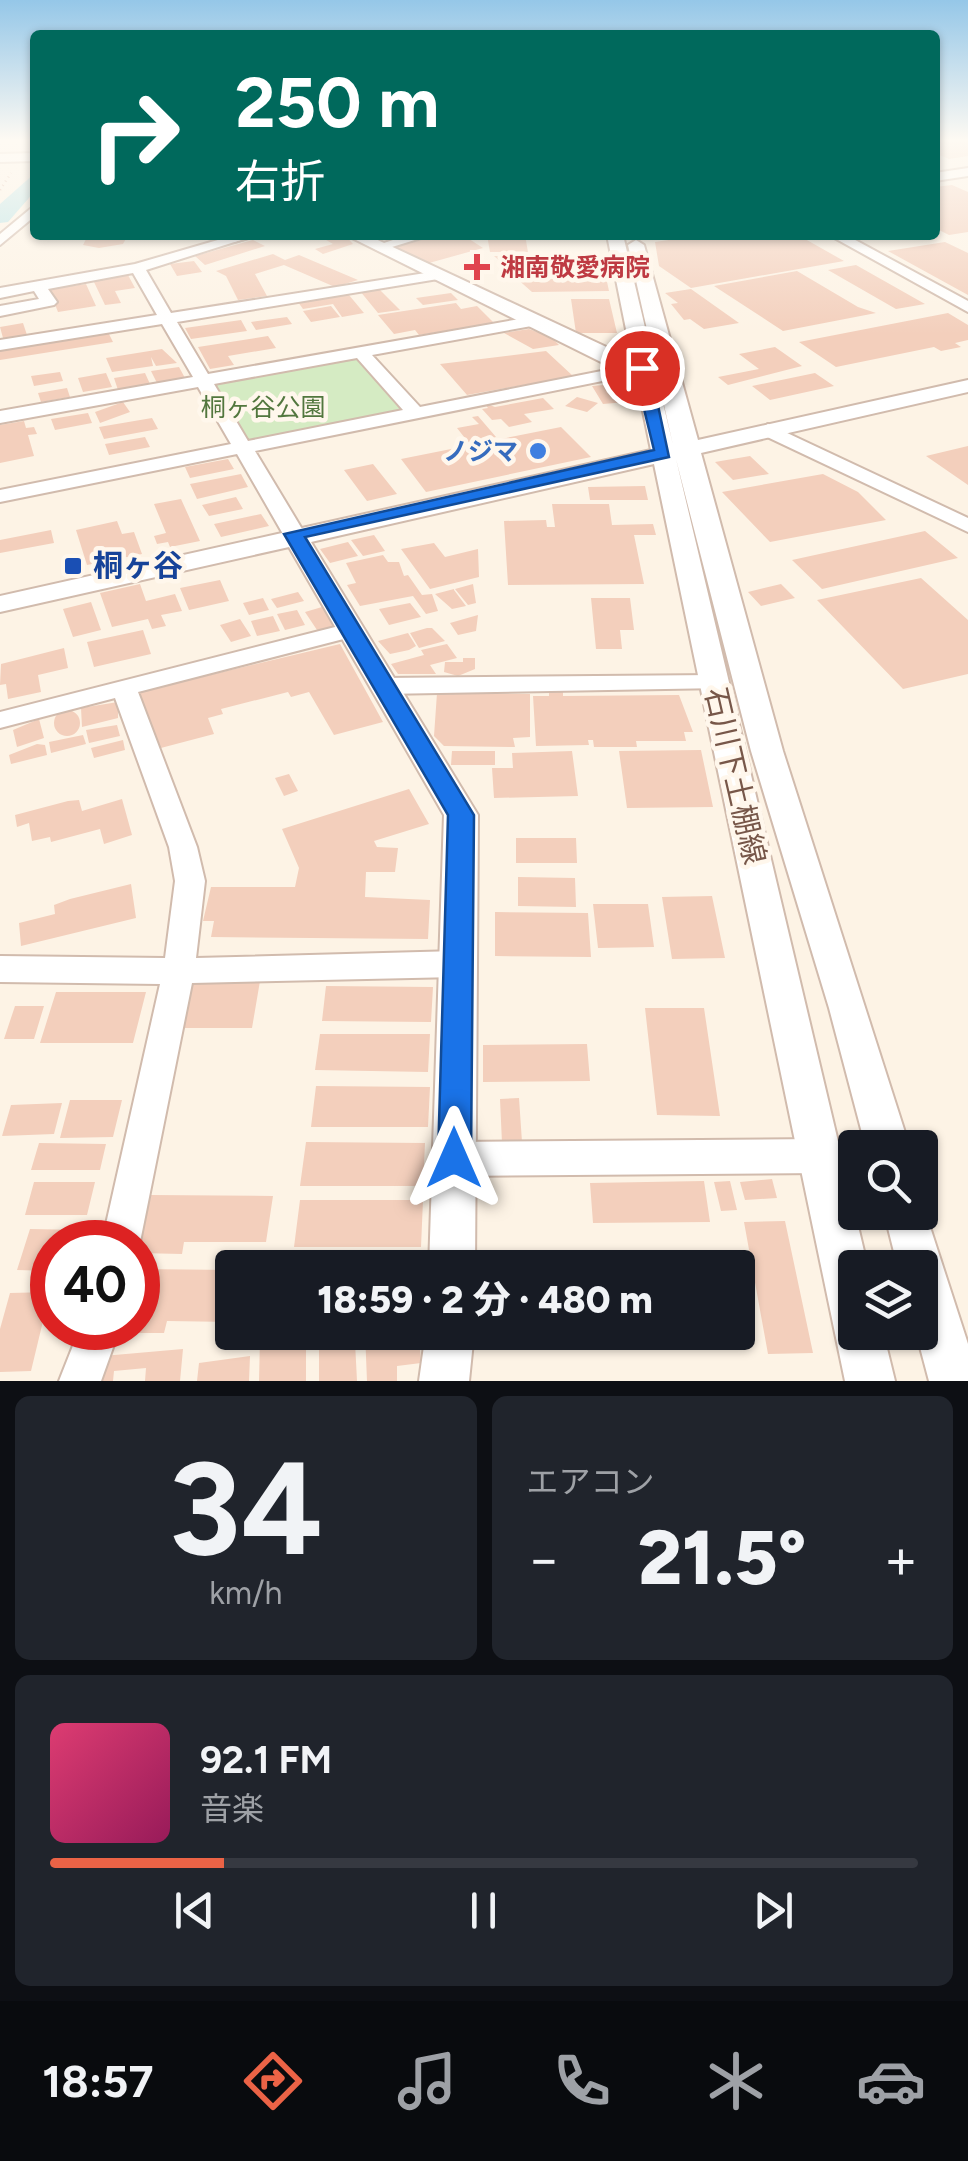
<!DOCTYPE html>
<html lang="ja">
<meta charset="utf-8">
<style>
:root{--surface:#171b24;--page:#20242c;--text:#f1f3f6;--muted:#9ea1a6;--line:#363941;--accent:#eb6346}
body{margin:0;font-family:Figtree,"Noto Sans JP",sans-serif;background:var(--page);color:var(--text);height:100vh;display:flex;flex-direction:column;font-size:38px;white-space:nowrap}
*{box-sizing:border-box;margin:0}
p{font-size:32px;color:var(--muted)}
.icon{flex:none;width:55px;height:55px;fill:none;stroke:currentColor;stroke-width:2;stroke-linecap:round;stroke-linejoin:round}
.map{position:relative;height:1381px;overflow:hidden}
.details{display:flex;flex-direction:column;gap:15px;padding:15px;background:#0d0f14;flex:1}
.details>*{flex:none}
.top-card{position:absolute;left:30px;top:30px;width:910px;height:210px;border-radius:10px;box-shadow:0 2px 8px #0004;background:#00695c;color:#fff;overflow:hidden}
.controls{position:absolute;left:838px;top:1130px;display:grid;gap:20px}
.controls a{display:grid;place-items:center;width:100px;height:100px;border-radius:10px;background:var(--surface);box-shadow:0 2px 8px #0004;font-size:50px}
.speed{position:absolute;left:30px;top:1220px;display:flex;gap:20px;font-size:50px;font-weight:700;text-align:center}
.speed>*{display:grid;place-content:center;width:130px;height:130px;border-radius:50%;background:var(--surface);box-shadow:0 2px 8px #0004;line-height:1}
.speed .limit{border:15px solid #d22;background:#fff;color:#111}
.pin{position:absolute;display:grid;place-items:center;width:85px;height:85px;color:#fff;margin:-42px;border:5px solid #fff;border-radius:50%;box-shadow:0 2px 10px #0007}
.me{position:absolute;width:110px;margin:-55px;rotate:0deg;stroke-linejoin:round;filter:drop-shadow(0 0 8px #0008)}
.turn{display:flex;align-items:center;gap:35px;height:210px;padding:0 40px;font-size:45px}
.turn .icon{width:130px;height:130px;stroke-width:2.5}
.turn b{display:block;font-size:70px;line-height:85px}
.big{font-size:75px;font-weight:800;line-height:1.1}
.details .card{flex:1;display:flex;flex-direction:column;justify-content:center;gap:15px;min-width:0;padding:0 35px;border-radius:15px;background:var(--page)}
.details .dial{align-items:center;gap:0}
.dial b{font-size:130px;line-height:1}
.song{display:flex;align-items:center;gap:30px}
.cover{width:120px;height:120px;border-radius:15px;background:linear-gradient(135deg,hsl(340 70% 55%),hsl(330 70% 35%))}
.played{height:10px;border-radius:5px;background:linear-gradient(90deg,var(--accent) 20%,var(--line) 20%)}
.keys{display:flex;justify-content:space-around;direction:ltr}
.heat{display:flex;justify-content:space-between;align-items:center;font-size:55px;direction:ltr}
.details .tiles{flex:1;display:grid;gap:15px;grid-template-columns:1fr 1fr}
.card:last-child{grid-column:span 2}
.trip{position:absolute;left:215px;top:1250px;width:540px;height:100px;border-radius:10px;background:var(--surface);box-shadow:0 2px 8px #0004;font-weight:800;line-height:100px;text-align:center}
.menu{display:flex;height:160px;justify-content:space-around;align-items:center;background:#090b0e;color:var(--muted)}
.menu .icon{width:70px;height:70px}
.menu .current{color:var(--accent)}
.menu b{font-size:45px;color:var(--text)}
.map>svg:first-child{display:block}
</style>
<div class="map">
<svg width="968" height="1381" viewBox="0 0 968 1381">
<rect width="100%" height="100%" fill="#fdf3e5"/>
<path fill="#d5ebc3" d="M361,353L416,414L246,447L204,380Z"/>
<g fill="none" stroke-linecap="round" stroke-linejoin="round">
<path fill="#b9e3e7" fill-rule="evenodd" d="M35,173V191L8,222L0,223V204Z"/>
</g>
<path fill="#f3cfbc" d="M935,141H968V156L949,159L935,153Z
M952,185L968,192V232L949,235L935,228V187Z
M88,235H128L123,244L99,248L83,245Z
M345,235L353,244L323,254L315,249L333,244L321,237Z
M440,235H463L483,248L429,263L395,247Z
M487,235H525L528,252H490Z
M702,235H798L844,261L691,288L659,266L655,242Z
M253,240L265,246L205,265L195,256Z
M945,242L968,253V295L888,251Z
M273,254L285,260L299,255L358,280L335,287L284,265L255,274L267,296L238,300L226,276L216,271Z
M494,256H581L584,270H510Z
M194,261L202,272L177,276L170,264Z
M856,265L925,304L896,309L828,270Z
M797,271L858,307L876,313L783,331L714,286Z
M128,275L135,288L115,291L121,303L105,305L93,280Z
M515,277H606L609,291L532,292Z
M86,284L96,306L58,312L49,289Z
M378,288L400,310L378,313L360,291Z
M691,289L739,323L704,329L690,319L684,320L671,304L678,303L665,293Z
M451,293L458,300L423,305L416,298Z
M349,295L364,313L342,317L333,304L303,309L298,302Z
M571,299H609L617,333H576Z
M456,303L461,309L477,306L494,323L419,335L415,330L394,334L378,315Z
M331,306L340,317L311,322L303,311Z
M948,313L968,325V340L955,343L961,347L941,351L934,347L836,367L799,342Z
M287,317L292,324L256,330L251,322Z
M241,320L247,331L191,339L185,328Z
M23,323L27,335L3,338L0,327Z
M529,329L551,337L559,345L533,349L504,333Z
M108,332L113,342L0,360V349Z
M268,336L276,348L228,356L234,365L210,369L198,347Z
M775,347L802,366L728,385L718,377L759,369L739,354Z
M162,349L177,363L156,366L151,357L153,366L112,372L106,358Z
M546,351L573,376L467,395L440,364Z
M179,367L185,378L157,383L151,371Z
M60,372L63,381L34,386L31,376Z
M106,373L112,387L83,392L78,378Z
M145,373L150,384L118,390L114,378Z
M815,373L834,386L770,400L752,386Z
M614,384L626,402L603,404L592,386Z
M67,388L70,397L41,402L38,393Z
M577,397L598,403L587,412L565,406Z
M543,398L554,409L524,414L532,422L509,427L501,419L492,420L482,409L488,408L484,403L495,407Z
M123,402L130,412L100,423L95,412Z
M88,413L92,423L55,430L51,419Z
M478,416L496,437L468,442L457,428L479,424L472,417Z
M152,418L158,429L104,439L99,427Z
M24,421L26,428L34,427L37,434L28,435L34,456L0,463V425Z
M561,427L591,457L426,492L401,459Z
M145,437L150,447L109,455L105,444Z
M968,446V485L926,456Z
M750,456L769,474L733,480L715,462Z
M228,459L234,469L190,478L185,467Z
M373,464L397,494L367,501L344,470Z
M241,474L248,487L197,499L190,484Z
M823,474L858,492L886,520L770,542L722,492Z
M645,486L648,500H590L588,487Z
M236,497L243,509L209,516L202,505Z
M181,499L200,541L170,547L168,542L157,544L154,536L166,533L154,504Z
M552,504H609L612,525L653,524L656,535H634L644,584L508,585L504,521L546,520L547,527H555Z
M261,514L269,526L221,537L214,524Z
M117,521L122,534L134,532L142,554L87,565L76,530Z
M51,530L54,543L0,553V540Z
M925,531L958,558L822,589L792,560Z
M374,535L385,551L363,556L351,540Z
M348,542L358,556L330,563L320,549Z
M434,543L445,557L478,549L479,577L430,589L401,549Z
M383,555L388,562H399L404,576L408,575L422,595L432,594L438,611L426,614L413,596L360,606L347,585L356,583L346,563Z
M921,578L968,620V674L903,689L817,600Z
M220,580L229,601L189,610L180,588Z
M140,584L146,601L175,594L182,611L161,615L166,626L152,629L148,619L112,627L100,593Z
M473,584L476,603L468,605L455,589Z
M781,584L795,598L761,606L748,592Z
M454,589V590L466,606L452,609L435,594Z
M298,592L304,601L277,608L271,599Z
M263,598L269,610L249,615L243,603Z
M591,598H630L634,630H620L622,649H596Z
M91,602L101,630L73,637L63,609Z
M410,603L421,617L389,625L379,609Z
M322,607L334,626L317,630L305,612Z
M297,610L305,625L285,630L277,614Z
M478,615L476,631L458,635L450,623Z
M273,616L280,631L257,636L251,621Z
M240,619L251,636L231,642L220,625Z
M427,628H432L445,641L419,648L410,633Z
M143,630L151,654L94,667L87,642Z
M408,633L416,646L409,650L390,654L378,641Z
M340,644L383,722L334,735L309,692L291,697L288,692L221,709L223,714L208,718L214,734L157,749L138,692Z
M447,644L457,658L430,665L436,674H398L391,664L424,655L421,650Z
M64,648L68,668L38,675L41,692L8,699L6,684L0,685L1,664Z
M463,658H475V669L458,676L444,672L445,662H463Z
M549,691H563V696L679,695L693,732H684L686,741H636L637,747H594L593,740H588L589,745L536,746L533,696H549Z
M437,693L530,694V737L513,738L515,747L444,746L434,736Z
M118,702V718L82,727L81,708Z
M54 723a13 13 0 1 1 26 0a13 13 0 1 1-26 0Z
M39,719L44,738L17,747L13,730Z
M117,725L120,736L89,743L86,730Z
M83,735L86,744L51,753L49,742Z
M123,740L125,750L94,758L91,748Z
M37,744L45,745L47,755L11,764L9,755Z
M701,750L713,807L627,808L619,751Z
M452,751H495V765H451Z
M572,751L578,796L494,798L492,768H513L512,753Z
M289,774L298,791L284,796L275,778Z
M409,789L429,824L374,841L377,847L398,848L395,872H366L365,897L430,900L428,939L211,937L214,921H203L211,887H295L299,868L282,829Z
M122,799L132,835L104,844L100,829L51,842L50,837L32,841L29,823L17,827L15,815L68,801L79,800L82,811Z
M516,838H576L577,863H516Z
M518,877L575,878L576,907L518,906Z
M131,884L136,918L21,946L19,923L55,914L54,905L70,899Z
M712,896L725,958L672,959L662,897Z
M593,904H648L654,947L598,948Z
M495,912L588,913L591,957L495,956Z
M260,981L252,1028H177L188,982Z
M326,986L433,987L431,1022L322,1021Z
M56,992H146L133,1043H40Z
M15,1006H44L34,1039H4Z
M645,1008H704L720,1116L657,1115Z
M320,1034H430L428,1072L315,1070Z
M587,1044L590,1081L483,1082V1045Z
M316,1086L430,1087L428,1127H311Z
M519,1098L522,1142L502,1143L500,1099Z
M70,1100H122L113,1137L60,1138Z
M62,1103L54,1134L2,1136L11,1105Z
M306,1142L425,1143L423,1186H300Z
M39,1143L106,1144L100,1170H31Z
M772,1179L777,1198L745,1200L740,1182Z
M704,1181L710,1222L593,1223L590,1183Z
M730,1181L737,1210L721,1211L714,1182Z
M34,1182H95L87,1215H25Z
M150,1195L273,1196L266,1242H184L182,1254L138,1253Z
M300,1200H423L421,1247H294Z
M785,1221L813,1353L768,1354L744,1222Z
M30,1229L83,1230L80,1242H52V1271L17,1270Z
M290,1253L417,1254V1268H288Z
M138,1269L232,1270V1322L167,1321L164,1333H118L119,1328H138Z
M50,1292L31,1371L0,1372V1329L10,1293Z
M365,1332H419L421,1363L397,1366V1381H367Z
M306,1334V1381H259L260,1339Z
M355,1342L357,1381H319V1347Z
M183,1349L180,1381H145L146,1368L114,1371L113,1381H99L103,1356Z
M250,1356L249,1381H197L199,1363Z"/>
<g fill="none" stroke-linecap="round" stroke-linejoin="round">
<defs>
<path id="minor" d="M35,153V161L0,162V154Z
M968,168V176L935,181V173Z
M35,205V216L0,245V234Z
M235,235L247,238L146,270L171,313L438,271L445,275L438,279L177,322L208,374L531,317L539,322L537,325L372,355L420,407L642,363L651,368L642,373L255,451L305,534L294,540L283,534L237,454L0,502V490L231,444L198,387L0,423V411L193,377L162,324L0,350V340L157,315L133,273L48,289L57,302L54,305L0,316V306L39,299L34,291L0,298V288L135,264ZM357,358L403,410L248,441L214,384Z
M408,235H431L379,251L372,247Z
M829,235H846L968,301V312Z
M768,424L968,518V532L761,434L759,430Z
M351,623L359,625L363,630L359,635L138,692L197,847L205,881L196,958L457,951L468,955L473,964L468,973L457,977L192,983L140,1242L138,1248V1242H102L160,984L0,982V956L165,958L175,881L169,847L115,698L0,728V712Z
M714,675L726,683L723,688L383,694L371,686L383,678Z
M821,1139L834,1144L839,1156L834,1168L821,1173L454,1176L441,1171L436,1159L441,1147L454,1142Z
M80,1328H120L101,1381H59Z"/>
<path id="tertiary" d="M234,235H259L234,242Z
M346,235H367L632,359L607,235H623L673,445L628,245L636,240L644,245L698,440L968,380V392L701,453L783,751L910,1148H866L829,1008L751,751L676,459L868,1268H855V1332H883L895,1381H845L654,464L311,542L478,815L475,1268H429L444,815L289,547L0,612V596L282,533L294,526L302,528L651,450L635,372L605,364Z
M920,1196L968,1344V1381H929L916,1332H920V1268H898L884,1212H920Z
M426,1332H474L469,1381H419Z"/>
</defs>
<use href="#minor" stroke="#d1bbad" stroke-width="4"/>
<use href="#tertiary" stroke="#d1bbad" stroke-width="4"/>
<path stroke="#d9b29f" stroke-width="2.5" stroke-dasharray="1 4" stroke-linecap="butt" d="M0,190L11,173"/>
<use href="#minor" fill="#fff" fill-rule="evenodd"/>
<use href="#tertiary" fill="#fff" fill-rule="evenodd"/>
</g>
<linearGradient id="sky" x2="0" y2="1"><stop stop-color="#95c7e8"/><stop offset="0.42" stop-color="#fefaf3"/><stop offset="1" stop-color="#fefaf3" stop-opacity="0"/></linearGradient>
<rect width="968" height="334" fill="url(#sky)"/>
<path fill="#1a73e8" stroke="#114b97" stroke-width="2.5" d="M642,363L650,368L669,457L305,537L474,815L471,1158L466,1169L454,1174L443,1169L438,1158L448,815L284,534L654,450L634,368Z"/>
<path fill="#e0444e" stroke="#fff7ec" stroke-width="4" d="M472 252h10v10h10v10h-10v10h-10v-10h-10v-10h10z"/>
<circle fill="#3f7fe0" stroke="#fff7ec" stroke-width="4" cx="538" cy="451" r="10"/>
<rect fill="#1a4fb4" stroke="#fff7ec" stroke-width="4" x="63" y="556" width="20" height="20" rx="5"/>
<g text-anchor="middle" stroke-width="9" stroke-linejoin="round" paint-order="stroke">
<g font-size="25" font-weight="bold" fill="#be3a42" stroke="#fff7ec" text-anchor="start">
<text x="500" y="276">湘南敬愛病院</text>
</g>
<g font-size="25" fill="#52773e" stroke="#fff7ec">
<text x="263" y="416">桐ヶ谷公園</text>
</g>
<g font-size="25" font-weight="bold" fill="#366cbe" stroke="#fff7ec" text-anchor="end">
<text x="518" y="460">ノジマ</text>
</g>
<g font-size="30" font-weight="bold" fill="#164399" stroke="#fff7ec" text-anchor="start">
<text x="93" y="576">桐ヶ谷</text>
</g>
<g font-size="30" fill="#775749" stroke="#fff7ec">
<text transform="translate(735 776) rotate(77)" y="10">石川下土棚線</text>
</g>
</g>
</svg>
<div class="controls">
<a><svg class="icon" aria-label="search" viewBox="0 0 24 24"><circle cx="10" cy="10" r="6"/><path d="M15 15l6 6"/></svg></a>
<a><svg class="icon" aria-label="layers" viewBox="0 0 24 24"><path d="M12 4l9 5-9 5-9-5zM3 14l9 5 9-5"/></svg></a>
</div>
<div class="speed"><div class="limit">40</div></div>
<div class="pin" style="left:642px;top:368px;background:#d93025"><svg class="icon" aria-label="arrive" viewBox="0 0 24 24"><path d="M6 21V4h12l-3 4 3 4H6"/></svg></div>
<svg class="me" style="left:454px;top:1158px" viewBox="-20 -20 40 40"><path d="M0-17L14 15 0 8-14 15z" fill="#1a73e8" stroke="#fff" stroke-width="4"/></svg>
<div class="trip">18:59 · 2 分 · 480 m</div>
<div class="top-card">
<div class="turn"><svg class="icon" aria-label="right" viewBox="0 0 24 24"><path d="M7 20v-9h11M14 6l5 5-5 5"/></svg><div><b>250 m</b>右折</div></div>
</div>
</div>
<section class="details">
<div class="tiles">
<div class="card dial"><b>34</b><p>km/h</p></div>
<div class="card"><p>エアコン</p>
<div class="heat"><a>−</a><b class="big">21.5°</b><a>+</a></div>
</div>
<div class="card">
<div class="song"><i class="cover"></i><div><b>92.1 FM</b><p>音楽</p></div></div>
<div class="played"></div>
<div class="keys"><svg class="icon" aria-label="previous" viewBox="0 0 24 24"><path d="M18 5L8 12l10 7zM5 5v14"/></svg><svg class="icon" aria-label="pause" viewBox="0 0 24 24"><path d="M8 5v14M16 5v14"/></svg><svg class="icon" aria-label="next" viewBox="0 0 24 24"><path d="M6 5l10 7-10 7zM19 5v14"/></svg></div>
</div>
</div>
</section>
<nav class="menu">
<b>18:57</b>
<svg class="icon current" aria-label="directions" viewBox="0 0 24 24"><path d="M12 3l9 9-9 9-9-9zM9 14v-3h6M13 9l2 2-2 2"/></svg>
<svg class="icon" aria-label="music" viewBox="0 0 24 24"><path d="M9 18V5l10-2v13"/><circle cx="6" cy="18" r="3"/><circle cx="16" cy="16" r="3"/></svg>
<svg class="icon" aria-label="phone" viewBox="0 0 24 24"><path d="M5 4h4l2 5-3 2q2 4 5 5l2-3 5 2v4C11 20 4 13 5 4z"/></svg>
<svg class="icon" aria-label="climate" viewBox="0 0 24 24"><path d="M12 3v18M4 7l16 10M4 17L20 7"/></svg>
<svg class="icon" aria-label="car" viewBox="0 0 24 24"><path d="M5 17H2v-5l4-1 3-4h7l3 4 3 1v5h-3M9 17h6M6 11h13"/><circle cx="7" cy="17" r="2"/><circle cx="17" cy="17" r="2"/></svg>
</nav>
